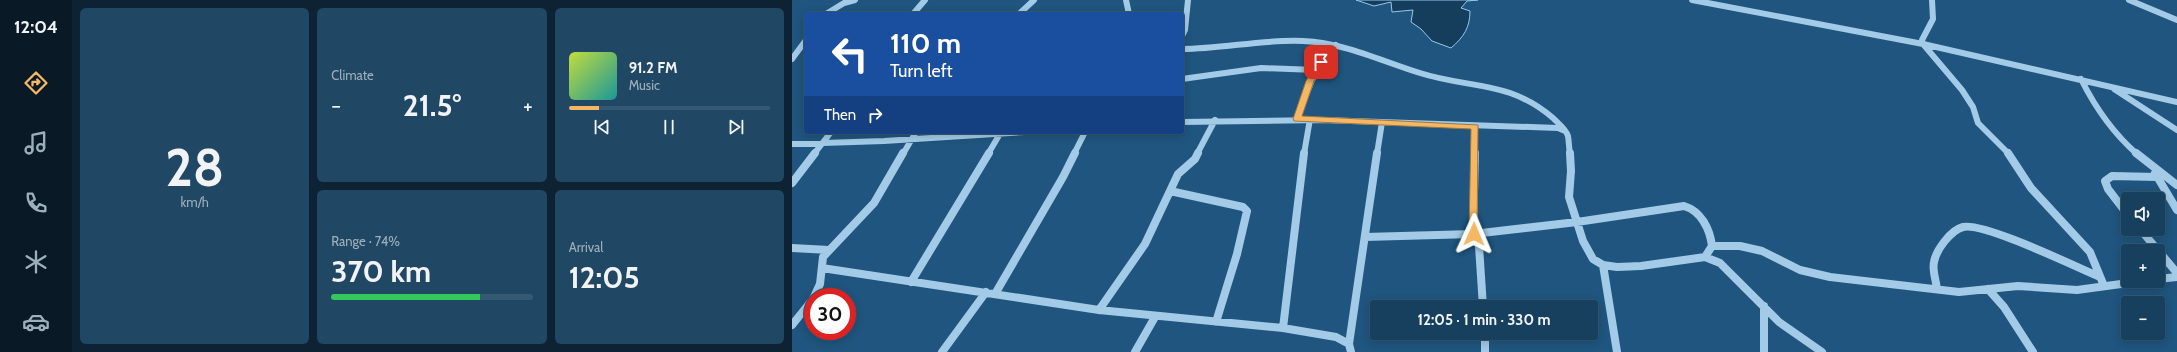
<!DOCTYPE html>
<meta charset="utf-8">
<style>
:root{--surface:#17405e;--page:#204764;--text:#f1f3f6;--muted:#9eafbc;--line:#365973;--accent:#f5b763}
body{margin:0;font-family:Cabin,sans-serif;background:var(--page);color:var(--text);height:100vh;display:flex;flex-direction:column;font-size:15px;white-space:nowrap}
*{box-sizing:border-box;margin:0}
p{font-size:13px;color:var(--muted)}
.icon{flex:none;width:22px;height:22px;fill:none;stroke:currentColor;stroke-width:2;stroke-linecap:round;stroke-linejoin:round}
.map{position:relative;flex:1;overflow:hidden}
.panel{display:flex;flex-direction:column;gap:8px;padding:8px;background:#0d2334;width:720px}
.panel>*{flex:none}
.guide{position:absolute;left:12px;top:12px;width:380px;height:122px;border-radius:4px;box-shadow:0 2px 10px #0003,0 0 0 1px var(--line);background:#1a4fa0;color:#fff;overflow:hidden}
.fabs{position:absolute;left:1329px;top:192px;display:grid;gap:8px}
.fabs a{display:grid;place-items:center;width:44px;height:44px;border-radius:4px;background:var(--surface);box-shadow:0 2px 10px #0003,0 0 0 1px var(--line);font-size:20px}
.speed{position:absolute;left:12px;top:288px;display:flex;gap:8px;font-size:20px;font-weight:700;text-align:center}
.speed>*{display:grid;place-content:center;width:52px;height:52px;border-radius:50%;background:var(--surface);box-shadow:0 2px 10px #0003,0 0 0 1px var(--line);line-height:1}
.speed .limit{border:6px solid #d22;background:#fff;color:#111}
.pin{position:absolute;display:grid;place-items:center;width:34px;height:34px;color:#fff;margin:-17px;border-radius:8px;box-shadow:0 2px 6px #0006}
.me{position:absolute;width:44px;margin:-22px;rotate:1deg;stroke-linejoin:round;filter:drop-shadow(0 0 3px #0008)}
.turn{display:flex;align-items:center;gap:14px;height:84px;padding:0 20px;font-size:18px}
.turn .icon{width:52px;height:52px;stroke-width:2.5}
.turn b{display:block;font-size:28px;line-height:34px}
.then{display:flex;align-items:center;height:38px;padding:0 20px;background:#0003;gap:8px;font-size:15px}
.big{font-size:30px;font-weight:700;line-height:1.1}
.panel .widget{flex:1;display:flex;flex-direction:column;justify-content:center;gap:6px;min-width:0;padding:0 14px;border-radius:6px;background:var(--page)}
.panel .dial{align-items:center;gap:0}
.dial b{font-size:52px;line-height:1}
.song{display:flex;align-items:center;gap:12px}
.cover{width:48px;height:48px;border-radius:6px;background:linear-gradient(135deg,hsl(70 70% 55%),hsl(180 70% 35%))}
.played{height:4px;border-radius:2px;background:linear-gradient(90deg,var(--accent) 15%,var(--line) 15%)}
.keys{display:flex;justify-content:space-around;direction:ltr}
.heat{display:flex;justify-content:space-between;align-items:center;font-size:22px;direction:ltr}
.charge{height:6px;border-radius:3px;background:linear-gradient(90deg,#34c759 74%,var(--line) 0)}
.panel .tiles{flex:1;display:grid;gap:8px;grid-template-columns:repeat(3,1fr)}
.widget:first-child{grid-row:span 2}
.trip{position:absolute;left:578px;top:300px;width:228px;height:40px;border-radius:4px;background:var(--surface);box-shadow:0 2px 10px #0003,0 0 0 1px var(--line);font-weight:700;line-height:40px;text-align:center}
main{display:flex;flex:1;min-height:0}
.tabs{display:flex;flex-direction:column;width:72px;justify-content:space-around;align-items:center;background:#091a26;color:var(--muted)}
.tabs .icon{width:28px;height:28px}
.tabs .active{color:var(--accent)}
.tabs b{font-size:18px;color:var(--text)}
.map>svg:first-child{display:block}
</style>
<main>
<nav class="tabs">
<b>12:04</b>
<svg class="icon active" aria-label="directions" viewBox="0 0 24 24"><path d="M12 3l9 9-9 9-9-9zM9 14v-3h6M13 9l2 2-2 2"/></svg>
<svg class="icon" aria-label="music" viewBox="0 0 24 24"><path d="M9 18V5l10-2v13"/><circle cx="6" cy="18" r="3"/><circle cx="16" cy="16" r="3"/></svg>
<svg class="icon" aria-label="phone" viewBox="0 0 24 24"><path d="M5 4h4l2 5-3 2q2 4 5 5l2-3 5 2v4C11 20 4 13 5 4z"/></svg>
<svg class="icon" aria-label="climate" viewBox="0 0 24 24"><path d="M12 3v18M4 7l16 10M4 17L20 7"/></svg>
<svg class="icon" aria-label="car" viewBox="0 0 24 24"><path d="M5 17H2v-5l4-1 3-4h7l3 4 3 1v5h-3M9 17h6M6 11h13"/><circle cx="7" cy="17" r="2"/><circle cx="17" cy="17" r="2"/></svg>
</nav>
<section class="panel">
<div class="tiles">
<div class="widget dial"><b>28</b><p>km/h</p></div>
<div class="widget"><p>Climate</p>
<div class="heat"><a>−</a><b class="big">21.5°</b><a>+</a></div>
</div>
<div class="widget">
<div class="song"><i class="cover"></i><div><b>91.2 FM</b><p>Music</p></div></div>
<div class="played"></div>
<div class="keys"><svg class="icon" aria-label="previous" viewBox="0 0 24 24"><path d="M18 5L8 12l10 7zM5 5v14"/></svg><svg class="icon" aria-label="pause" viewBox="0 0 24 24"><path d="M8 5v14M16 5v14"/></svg><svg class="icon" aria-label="next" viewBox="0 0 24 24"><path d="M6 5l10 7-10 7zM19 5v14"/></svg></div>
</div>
<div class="widget"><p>Range · 74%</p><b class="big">370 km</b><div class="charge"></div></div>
<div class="widget"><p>Arrival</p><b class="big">12:05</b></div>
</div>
</section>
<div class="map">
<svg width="1385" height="352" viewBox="0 0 1385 352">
<rect width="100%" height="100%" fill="#1f557e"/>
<path fill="#153e5d" stroke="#96c8e9" d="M564,0H686L675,1L669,8L678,11C678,27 672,37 659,48L640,41L629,29L619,22L621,10L600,12L599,2L582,6Z"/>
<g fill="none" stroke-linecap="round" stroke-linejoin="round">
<path stroke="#a3cbe7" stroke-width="6" d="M334,0L337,14
M900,0L1131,44L1385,102
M1140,0L1141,19L1130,40L1131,44L1170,90L1181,107L1186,123L1217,154
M1337,0L1385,20
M34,14L52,3L63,0
M121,14L133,0
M227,14L242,0
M390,36L393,30L396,0
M390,49C431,49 471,39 511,41C553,43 589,61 628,73C678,89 717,80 761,118C766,123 774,129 776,136C777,142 777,149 778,154
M0,59L14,40
M390,79L469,68L524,70
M1289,79C1303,107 1321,133 1345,154
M1322,89L1385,130
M505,119L520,80L544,45
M390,122L531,120L766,128L773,131
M0,144L92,141L232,132
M22,154L39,132
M111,154L124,132
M196,154L209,132
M282,154L293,132
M405,154L423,120
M512,154L518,119
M585,154L590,122
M682,154L683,127"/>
<path stroke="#a3cbe7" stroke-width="8" d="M683,153L681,234L687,246L691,307
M778,153L779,171L777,197L791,241L801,259L811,265L825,267L849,266L913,257L928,263L987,322L1030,352
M1216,153L1239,188L1298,252L1312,286
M1344,153L1385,185
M1363,173L1385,210
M0,183L23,153
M378,191L451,207L455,211L445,254L424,322
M1336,215L1316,189L1313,181L1320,176L1365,177
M1348,229L1385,273
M573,237L681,234L785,222L892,206C909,211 918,229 920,246L913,257
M920,246H948L970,251L1008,270L1038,277L1167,292L1226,286L1285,290L1351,281
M0,248L37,250
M811,265L825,352
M30,268L307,310L491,328L544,337L557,344
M1366,279L1385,277
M119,282L197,153
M1145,289C1144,280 1140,270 1142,262C1144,250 1159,230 1171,227C1192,222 1284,267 1308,277
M1196,289L1212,307L1241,352
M203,294L271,177L283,153
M22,297L28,284L31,257L82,203L111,153
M972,306V352
M307,310L353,244L386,174L403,159L406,153
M0,325L21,299
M491,328L512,153
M693,333V352
M150,352L194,292
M343,352L363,317
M559,352L557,344L585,153"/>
</g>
<path fill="#f5b763" stroke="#9f7740" d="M529,60L533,62L522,81L510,116L686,125L685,237L682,238L677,234L679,129L502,121L501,119L514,81L526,61Z"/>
</svg>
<div class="fabs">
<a><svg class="icon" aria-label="sound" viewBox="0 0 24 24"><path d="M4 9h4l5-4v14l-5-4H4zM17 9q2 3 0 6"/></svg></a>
<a>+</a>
<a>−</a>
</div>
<div class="speed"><div class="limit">30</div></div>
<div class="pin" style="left:529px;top:62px;background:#d93025"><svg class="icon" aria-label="arrive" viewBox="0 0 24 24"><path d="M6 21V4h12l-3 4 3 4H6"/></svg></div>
<svg class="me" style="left:682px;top:234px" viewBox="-20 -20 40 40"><path d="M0-17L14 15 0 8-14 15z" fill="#f5b763" stroke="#fff" stroke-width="4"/></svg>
<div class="trip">12:05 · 1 min · 330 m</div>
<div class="guide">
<div class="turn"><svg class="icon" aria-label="left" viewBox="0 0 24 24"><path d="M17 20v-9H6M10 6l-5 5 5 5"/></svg><div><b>110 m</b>Turn left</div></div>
<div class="then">Then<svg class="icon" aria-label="right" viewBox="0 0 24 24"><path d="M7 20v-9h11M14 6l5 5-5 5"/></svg></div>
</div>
</div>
</main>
